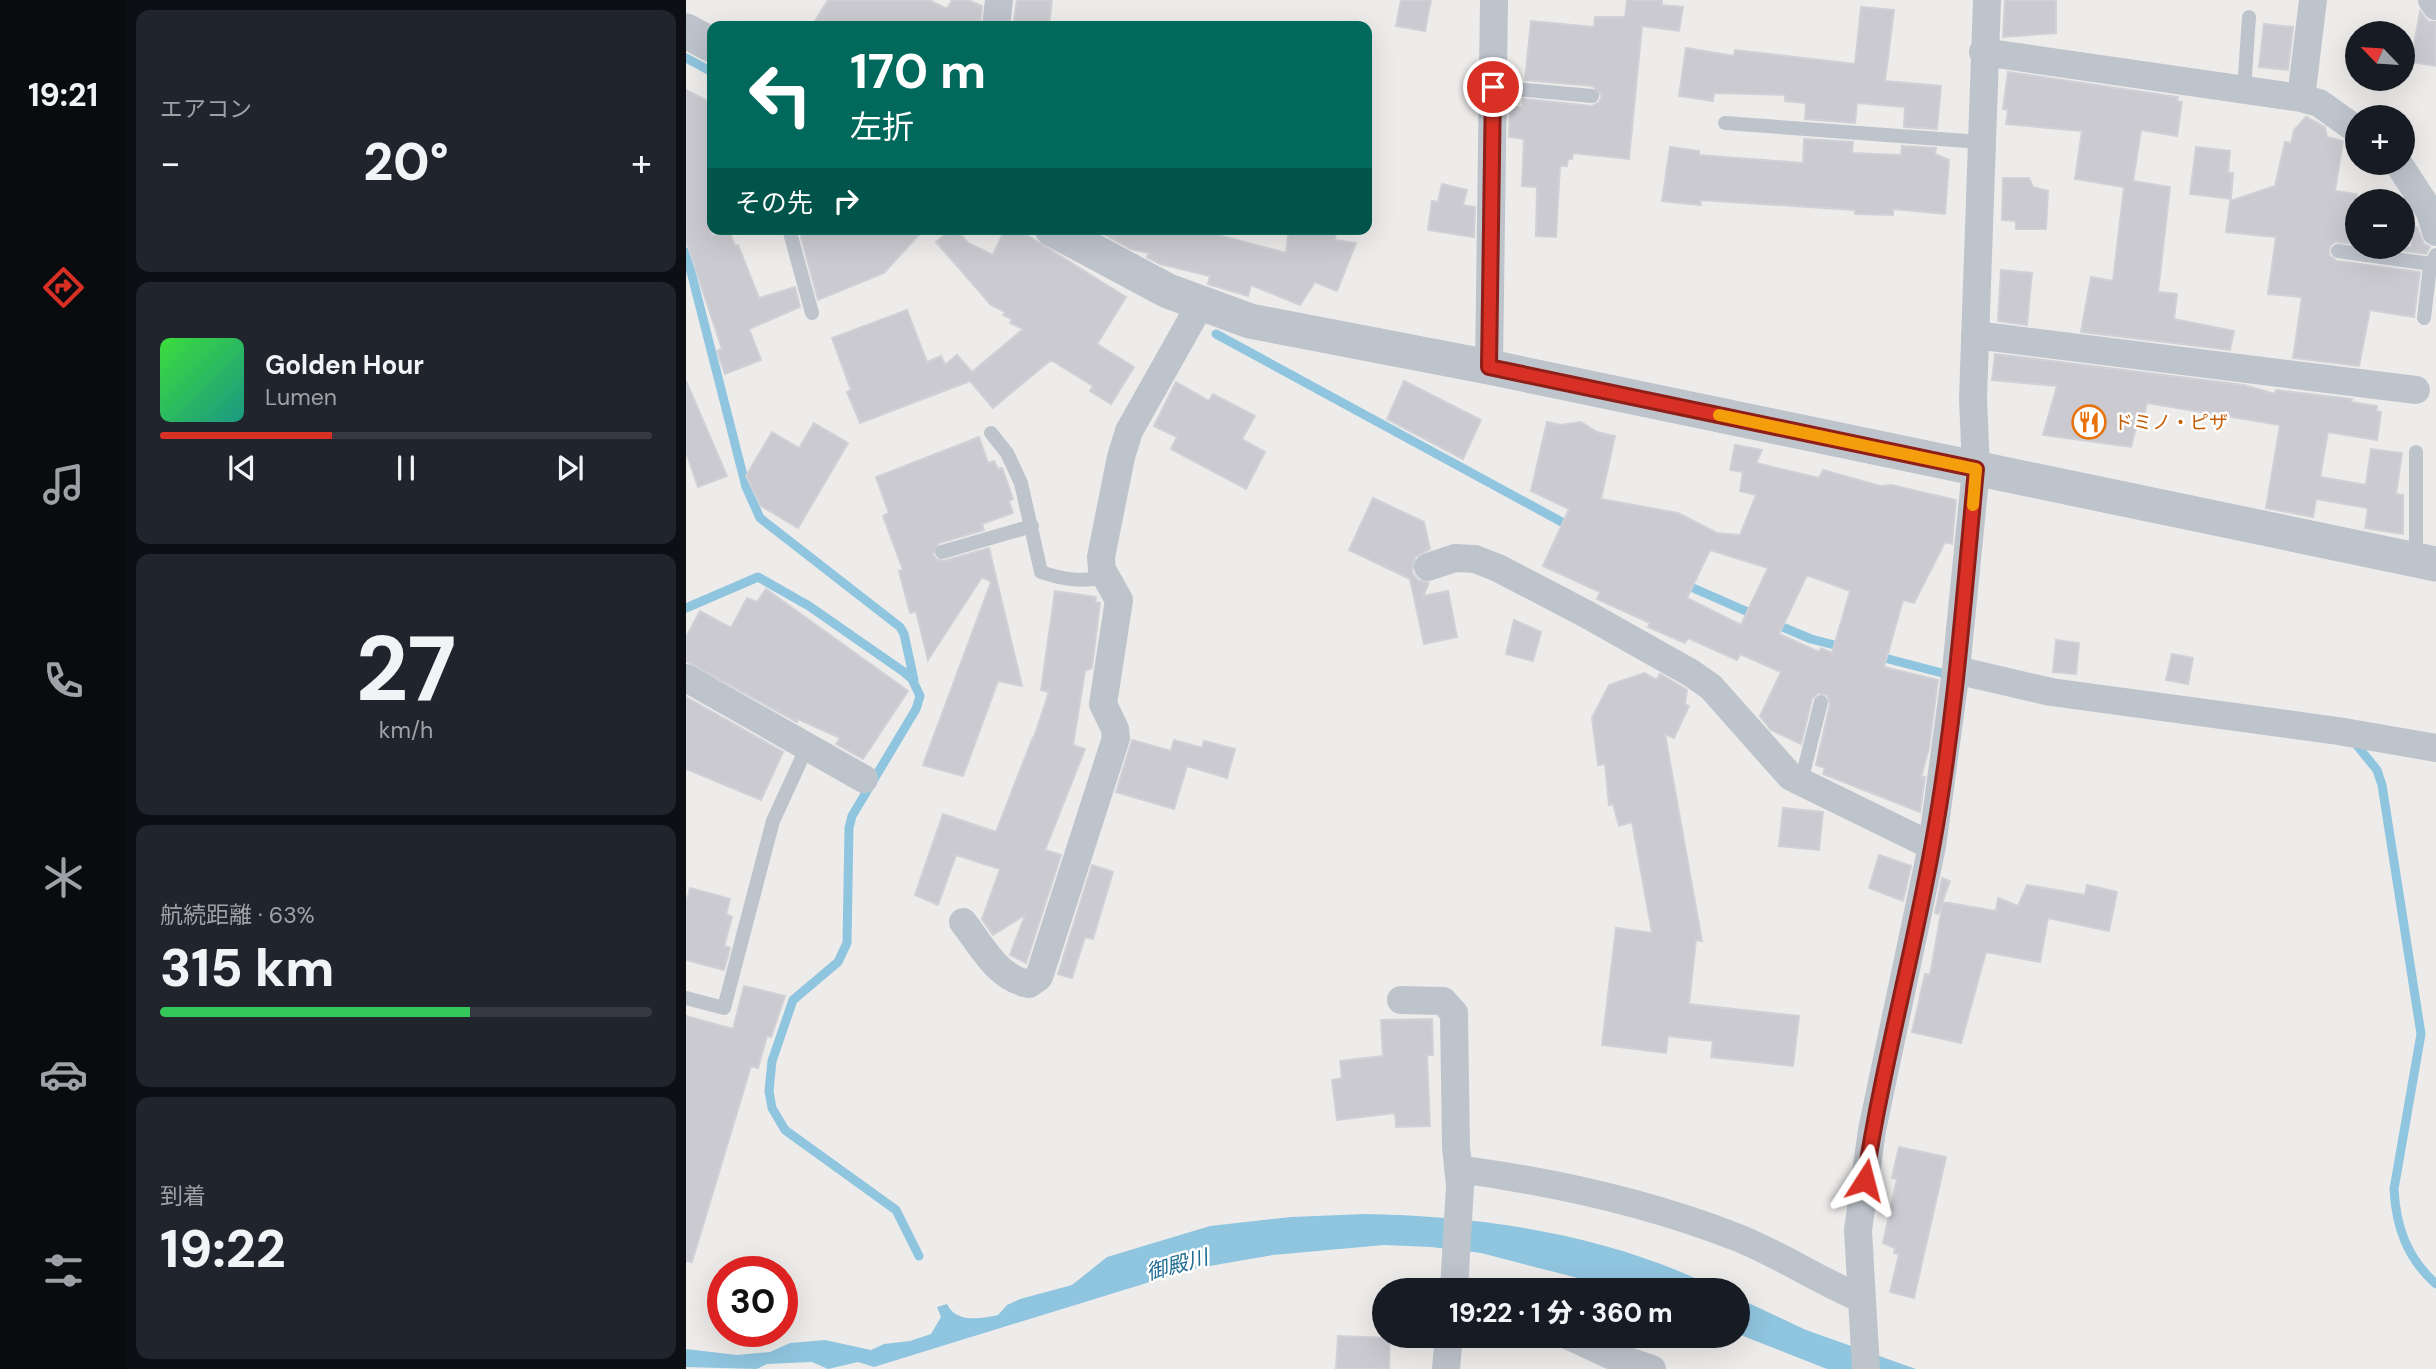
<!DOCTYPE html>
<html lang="ja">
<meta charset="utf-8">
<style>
:root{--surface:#171b24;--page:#20242c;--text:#f1f3f6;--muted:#9ea1a6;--line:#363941;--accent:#d93025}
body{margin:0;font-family:"DM Sans","Noto Sans JP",sans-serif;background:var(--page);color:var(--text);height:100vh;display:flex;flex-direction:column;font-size:26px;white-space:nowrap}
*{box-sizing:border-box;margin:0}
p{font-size:23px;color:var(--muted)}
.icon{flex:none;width:38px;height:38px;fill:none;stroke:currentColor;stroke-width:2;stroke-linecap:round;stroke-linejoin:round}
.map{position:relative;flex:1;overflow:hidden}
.panel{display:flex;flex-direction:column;gap:10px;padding:10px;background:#0d0f14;width:560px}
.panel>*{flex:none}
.guide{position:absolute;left:21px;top:21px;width:665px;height:214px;border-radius:14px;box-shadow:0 7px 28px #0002;background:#00695c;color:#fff;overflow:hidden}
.needle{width:46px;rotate:295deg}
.tools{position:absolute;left:1659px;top:21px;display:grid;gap:14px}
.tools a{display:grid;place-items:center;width:70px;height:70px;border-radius:50%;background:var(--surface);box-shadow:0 7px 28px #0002;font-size:35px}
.speed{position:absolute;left:21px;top:1256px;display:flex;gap:14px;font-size:35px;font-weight:700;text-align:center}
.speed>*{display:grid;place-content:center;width:91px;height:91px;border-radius:50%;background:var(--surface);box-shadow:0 7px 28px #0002;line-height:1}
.speed .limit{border:10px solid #d22;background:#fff;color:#111}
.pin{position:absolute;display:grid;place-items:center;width:60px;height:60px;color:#fff;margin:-30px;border:4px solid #fff;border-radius:50%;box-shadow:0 2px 7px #0007}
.me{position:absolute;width:77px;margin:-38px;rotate:9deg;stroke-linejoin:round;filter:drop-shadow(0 0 5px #0008)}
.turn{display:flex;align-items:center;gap:24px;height:147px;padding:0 28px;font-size:32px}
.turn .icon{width:91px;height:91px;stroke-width:2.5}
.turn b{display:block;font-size:49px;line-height:60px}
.then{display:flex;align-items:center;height:66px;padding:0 28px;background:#0003;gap:14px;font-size:26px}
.big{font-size:52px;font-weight:800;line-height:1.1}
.panel .widget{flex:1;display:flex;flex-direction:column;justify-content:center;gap:10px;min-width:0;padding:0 24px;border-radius:14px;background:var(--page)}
.panel .dial{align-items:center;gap:0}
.dial b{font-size:91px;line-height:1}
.song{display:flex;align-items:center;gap:21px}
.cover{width:84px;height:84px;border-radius:10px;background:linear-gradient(135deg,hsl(120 70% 55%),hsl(170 70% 35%))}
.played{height:7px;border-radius:4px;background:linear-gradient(90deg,var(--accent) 35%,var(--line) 35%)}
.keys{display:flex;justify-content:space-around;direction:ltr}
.heat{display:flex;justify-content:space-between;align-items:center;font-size:38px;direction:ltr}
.charge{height:10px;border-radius:5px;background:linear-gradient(90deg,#34c759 63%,var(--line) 0)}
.trip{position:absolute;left:686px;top:1278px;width:378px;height:70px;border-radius:35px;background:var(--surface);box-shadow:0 7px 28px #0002;font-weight:800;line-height:70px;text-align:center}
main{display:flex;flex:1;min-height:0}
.tabs{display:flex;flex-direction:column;width:126px;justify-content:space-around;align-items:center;background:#090b0e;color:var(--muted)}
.tabs .icon{width:49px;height:49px}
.tabs .on{color:var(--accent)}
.tabs b{font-size:32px;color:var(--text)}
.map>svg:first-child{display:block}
</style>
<main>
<nav class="tabs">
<b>19:21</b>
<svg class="icon on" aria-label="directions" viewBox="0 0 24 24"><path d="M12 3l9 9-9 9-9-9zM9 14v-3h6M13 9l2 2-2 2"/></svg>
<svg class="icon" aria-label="music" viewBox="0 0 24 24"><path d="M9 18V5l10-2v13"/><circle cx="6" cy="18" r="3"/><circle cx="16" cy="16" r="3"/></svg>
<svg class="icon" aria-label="phone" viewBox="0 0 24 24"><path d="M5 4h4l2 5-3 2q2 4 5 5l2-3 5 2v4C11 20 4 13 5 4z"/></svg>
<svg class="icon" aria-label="climate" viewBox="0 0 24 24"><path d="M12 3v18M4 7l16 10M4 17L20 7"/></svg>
<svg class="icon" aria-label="car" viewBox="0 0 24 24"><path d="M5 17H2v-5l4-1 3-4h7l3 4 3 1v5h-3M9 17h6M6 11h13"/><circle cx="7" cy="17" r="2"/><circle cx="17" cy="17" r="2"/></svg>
<svg class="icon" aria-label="filters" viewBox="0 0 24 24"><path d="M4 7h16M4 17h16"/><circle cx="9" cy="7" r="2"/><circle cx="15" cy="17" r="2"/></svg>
</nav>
<section class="panel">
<div class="widget"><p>エアコン</p>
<div class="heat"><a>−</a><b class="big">20°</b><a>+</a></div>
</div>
<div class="widget">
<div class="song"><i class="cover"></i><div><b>Golden Hour</b><p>Lumen</p></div></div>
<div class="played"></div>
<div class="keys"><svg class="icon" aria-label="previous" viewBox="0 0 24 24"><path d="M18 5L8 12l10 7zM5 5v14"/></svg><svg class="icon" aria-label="pause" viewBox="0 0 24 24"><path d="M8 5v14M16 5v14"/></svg><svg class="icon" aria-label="next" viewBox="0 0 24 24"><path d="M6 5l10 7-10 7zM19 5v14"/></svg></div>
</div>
<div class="widget dial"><b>27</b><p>km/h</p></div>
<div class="widget"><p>航続距離 · 63%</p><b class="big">315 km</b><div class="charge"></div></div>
<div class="widget"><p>到着</p><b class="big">19:22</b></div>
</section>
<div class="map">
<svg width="1750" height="1369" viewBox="0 0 1750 1369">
<rect width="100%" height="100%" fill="#eeeceb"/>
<path fill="#90c5df" d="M678,1214C799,1216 926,1235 1034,1290H938L795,1253L745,1247L698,1245L587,1255L506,1269L188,1367L172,1362L142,1369L126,1362L81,1364L71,1369L0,1367V1349L51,1355L84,1352L104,1343L139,1340L185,1350L198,1344L224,1341L245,1334L255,1317L251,1307L261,1304C270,1323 294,1319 312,1315L321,1305L334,1299L386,1285L421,1257L524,1226L605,1217Z
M1052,1298L1120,1330L1230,1369H1141L1052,1334Z"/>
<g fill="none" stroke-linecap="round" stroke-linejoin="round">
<path stroke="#90c5df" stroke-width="9" d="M0,58L26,72
M0,252L60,487L74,518L214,627L218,634L228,680
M530,334L885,527
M998,584L1071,616
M0,608L72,577L123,606L218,672L226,679L234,696L230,709L166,816L163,828L161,943L152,962L107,1000L86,1061L83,1091L86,1108L99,1130L210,1210L233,1256
M1087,623L1125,639L1160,648
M1191,656L1256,673
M1669,743L1691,770L1696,785L1735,1034L1708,1189C1710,1227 1721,1258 1750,1284"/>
</g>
<path fill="#cacad0" stroke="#d0d1d6" stroke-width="2" fill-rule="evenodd" d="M142,0H243L261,9L266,0H282L296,6L294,26H126Z
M331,0H366L363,26H327Z
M715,0H745L739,31L710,26Z
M941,0H976V5L997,7L993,31L956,26L943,159L887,153L886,159H882L881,166H874L870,237L850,236L851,187L836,186L838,139L823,137L824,106L837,108V99L906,106L913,102L916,96L907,86L839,80L845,21L908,27L909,17H939Z
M1319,0H1370V33L1317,37Z
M1175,7L1208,10L1199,81L1255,86L1251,129L1218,127L1219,107L1171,103L1169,123L1119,119L1120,103L1099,101V95L1028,93L1027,101L993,96L1000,48L1048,56L1049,50L1169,64Z
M1734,11L1742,21L1750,22V66L1725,62Z
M1578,24L1607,27L1602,70L1573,67Z
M1322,72L1492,97L1491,101L1496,102L1491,136L1455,130L1447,181L1484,187L1472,292L1491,294L1488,319L1548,331L1544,350L1395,332L1405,277L1427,281L1438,187L1389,179L1396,131L1320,124L1322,110L1317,109Z
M0,90L26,103V236L43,230L49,246L52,245L73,298L109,287L114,307L63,329L75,360L39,374L31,351L36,349L0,240Z
M1620,117L1639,127L1641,137L1657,141L1649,191L1671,194V244L1649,242L1644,246L1643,255L1651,261L1734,272L1728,317L1684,310L1673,366L1607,358L1616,297L1582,294L1590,237L1540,232L1544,201L1589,186L1599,142L1605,143L1608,130Z
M1118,139L1167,142L1166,153L1215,155L1216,146L1250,148L1249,154L1263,160L1259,214L1207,209V215L1169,214V210L1014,200L1015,205L976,201L984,147L1013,151V155L1117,163Z
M1510,147L1544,151L1542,173H1547L1545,199L1504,194Z
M1317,178H1343L1347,187L1362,191L1360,229H1330V221L1316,220Z
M756,184L781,190L777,205L789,207L788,237L742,230L746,201L752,202Z
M1726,227H1731L1738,244L1744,247L1740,254L1691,247H1725Z
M113,229H238L198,273L132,300Z
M265,229H270L282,243L307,255L319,229H331L440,297L411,344L448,367L425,404L404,391L407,386L365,360L307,408L284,381L174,423L161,392L165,390L146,338L221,310L241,362L255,356L259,365L271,355L286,372L337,329L324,323L326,319L317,315L319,312L305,305L250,242Z
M409,229H510L600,253L603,229H650L649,240L670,243L651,291L629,282L614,305L565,285L562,296L522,284L524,276L474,264L461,257L463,253L445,249Z
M1315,270L1346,273L1341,325L1312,321Z
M1309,354L1558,385L1589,394L1590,390L1666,399L1665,402L1691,406L1690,411L1695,412L1691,440L1642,432L1634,477L1680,485L1685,449L1716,453L1710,494L1717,495V534L1679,528L1682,508L1630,499L1627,517L1580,508L1594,425L1461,403L1456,425L1451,424L1445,447L1357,435L1371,386L1306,380Z
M0,381L41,476L12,487L0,452Z
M718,381L795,420L777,459L701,419Z
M490,382L523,401L527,394L569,416L556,439L579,452L560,489L485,449L491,437L468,426Z
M861,422L875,425L895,422L911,432L929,436L915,499L992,513L1031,533L1054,535L1070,495L1054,491L1057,472L1044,470L1049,445L1076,450L1070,463L1133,478L1137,470L1194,486L1205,485L1270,500L1266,544L1259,542L1228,603L1217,600L1198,667L1252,680L1243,748L1235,777H1239L1234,812L1137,774L1139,768L1130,765L1144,704L1141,695L1132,693L1126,699L1115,744L1085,730L1074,716L1095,672L1054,654L1051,660L1002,638L999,643L962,627L964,623L911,599L914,592L857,566L883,509L845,491ZM1024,550L1082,568L1055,625L1001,598ZM1121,575L1164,591L1146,653L1135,648L1133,652L1093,634Z
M128,423L162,443L112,528L75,506L60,476L86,432L113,448Z
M293,437L302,463L308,461L312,469L316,468L327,499L323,501L327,513L296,524L298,530L253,543L247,554L250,559L258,561L303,548L336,686L312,681L277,776L237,765L305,582L296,577L242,660L230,611L224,613L213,571L217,570L197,516L203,513L190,477Z
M687,498L738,522L744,549L729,557L726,572L732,580L743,583L737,596L762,591L771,637L738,644L724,579L663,550Z
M80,589L222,691L177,759L150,744L154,738L112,719L111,722L0,661V637L14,611L45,628L61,598L71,602Z
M369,591L410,597L409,602L414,603L406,668L399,671L387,745L399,749L359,850L375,855L340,963L324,955L339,915L307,935L296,919L314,869L270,855L252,905L229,895L257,814L310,832L347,737V740L363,692L355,690Z
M828,620L855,632L847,661L820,654Z
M1370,640L1393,643L1390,674L1367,672Z
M1486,654L1507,658L1502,684L1480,680Z
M958,673L971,680L974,674L1001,690L999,704L1003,706L988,738L979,734L1016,941L1010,940L1003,1004L1113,1016L1107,1066L1025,1057L1027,1041L982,1036L980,1053L916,1045L930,928L966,933L946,822L933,826L927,804L923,805L919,764L912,765L906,718L923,685Z
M0,697L97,752L75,800L0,769Z
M446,740L485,751L488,740L516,748L518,741L549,749L541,778L501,766L488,809L430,792Z
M1097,808L1137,812L1133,850L1093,846Z
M1193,855L1225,866L1217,901L1183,888Z
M406,865L427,872L407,939L399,937L386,978L372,974Z
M1256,878L1264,881L1252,914L1249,913Z
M1341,885L1399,895L1401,885L1431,892L1423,931L1362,918L1354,962L1300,952L1275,1043L1226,1032L1239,974L1244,975L1257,902L1310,911L1312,898L1332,906Z
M4,888L44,899L40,914L46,917L38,946L44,948L38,970L0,960V903Z
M58,986L99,996L85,1037L81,1036L72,1068L65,1066L6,1262L0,1261V1016L47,1029Z
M746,1019L747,1055H741L744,1126L710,1127L709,1113L651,1120L646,1080L656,1078L654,1061L697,1056L695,1020Z
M1213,1147L1260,1157L1228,1298L1204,1292L1213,1254L1208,1253L1209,1248L1197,1243L1211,1179L1206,1178Z
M652,1336L704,1338L703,1369H650Z"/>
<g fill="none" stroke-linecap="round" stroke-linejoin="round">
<path stroke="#bec4cc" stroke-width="14" d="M807,87L906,96
M1558,90L1563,17
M1039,123L1295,142
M103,229L126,313
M1652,251L1745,264
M1738,318L1744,266L1750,255
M305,433L321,453L335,483L355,572C378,580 397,582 421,577
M1730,452V559
M256,552L346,526
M1115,782L1135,702
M0,998L38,1008L87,821L121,747"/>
<path stroke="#bec4cc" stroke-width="28" d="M1746,0L1750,6
M310,26L313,0
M1297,52L1615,98L1633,103L1671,130
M1615,98L1627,0
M1712,163L1744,212L1750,232
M1289,335L1730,390
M803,367L808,0
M742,567L769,558L789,559L812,568L902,615L1005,673L1025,687L1105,777L1246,846
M1270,670L1365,692L1652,731L1750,748
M0,678L178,779
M277,922C296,946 311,978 343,984L353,977L430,738L429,729L417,704L433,600L416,570L415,557L435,457L443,431L514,305
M715,1000L757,1001L768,1013L770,1147L774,1186L768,1290
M772,1169C868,1182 960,1202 1050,1237C1093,1254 1132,1280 1174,1298
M881,1335L924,1355L966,1369
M760,1369L763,1335
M1180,1369L1172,1230L1186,1130L1246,846L1270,670L1290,469L1287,398L1301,0"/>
<path stroke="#bec4cc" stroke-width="35" d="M0,31L26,45
M366,229L482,291L564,321L803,367L1750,564"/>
</g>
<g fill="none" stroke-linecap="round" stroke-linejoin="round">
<defs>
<path id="route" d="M807,87L803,367L1290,469C1278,595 1269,723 1246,848C1226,959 1196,1068 1179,1180"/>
</defs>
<use href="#route" stroke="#8d1f18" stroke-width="18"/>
<use href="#route" stroke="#d93025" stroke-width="12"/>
<path stroke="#f59e0b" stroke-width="12" d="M1033,415L1290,469L1287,505"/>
</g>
<defs>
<symbol id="restaurant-ring" viewBox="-11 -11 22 22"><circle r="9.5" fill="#fff" stroke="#e8710a" stroke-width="1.5"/><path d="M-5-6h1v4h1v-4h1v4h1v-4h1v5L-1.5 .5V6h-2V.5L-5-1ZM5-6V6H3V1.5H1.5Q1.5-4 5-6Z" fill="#e8710a"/></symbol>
</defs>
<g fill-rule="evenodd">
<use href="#restaurant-ring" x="1384" y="403" width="38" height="38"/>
</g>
<g text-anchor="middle" stroke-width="5" stroke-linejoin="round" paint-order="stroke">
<g font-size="19" fill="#c56008" stroke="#fff" text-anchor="start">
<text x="1428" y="429">ドミノ・ピザ</text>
</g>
<g font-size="21" font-style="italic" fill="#1d6b92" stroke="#fff">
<text transform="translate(491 1265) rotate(-15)" y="7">御殿川</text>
</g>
</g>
</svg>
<div class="tools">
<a><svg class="needle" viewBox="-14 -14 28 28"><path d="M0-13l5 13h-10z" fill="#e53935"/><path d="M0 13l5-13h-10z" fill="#9ea1a6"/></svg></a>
<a>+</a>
<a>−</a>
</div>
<div class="speed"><div class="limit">30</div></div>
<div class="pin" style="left:807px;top:87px;background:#d93025"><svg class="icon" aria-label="arrive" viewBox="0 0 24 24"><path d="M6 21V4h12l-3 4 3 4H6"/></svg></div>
<svg class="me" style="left:1179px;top:1180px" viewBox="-20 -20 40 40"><path d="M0-17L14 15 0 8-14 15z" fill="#d93025" stroke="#fff" stroke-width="4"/></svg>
<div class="trip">19:22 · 1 分 · 360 m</div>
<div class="guide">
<div class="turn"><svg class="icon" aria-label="left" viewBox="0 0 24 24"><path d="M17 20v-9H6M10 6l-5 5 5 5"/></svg><div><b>170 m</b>左折</div></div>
<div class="then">その先<svg class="icon" aria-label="right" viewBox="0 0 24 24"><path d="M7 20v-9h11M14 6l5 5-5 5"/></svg></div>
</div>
</div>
</main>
